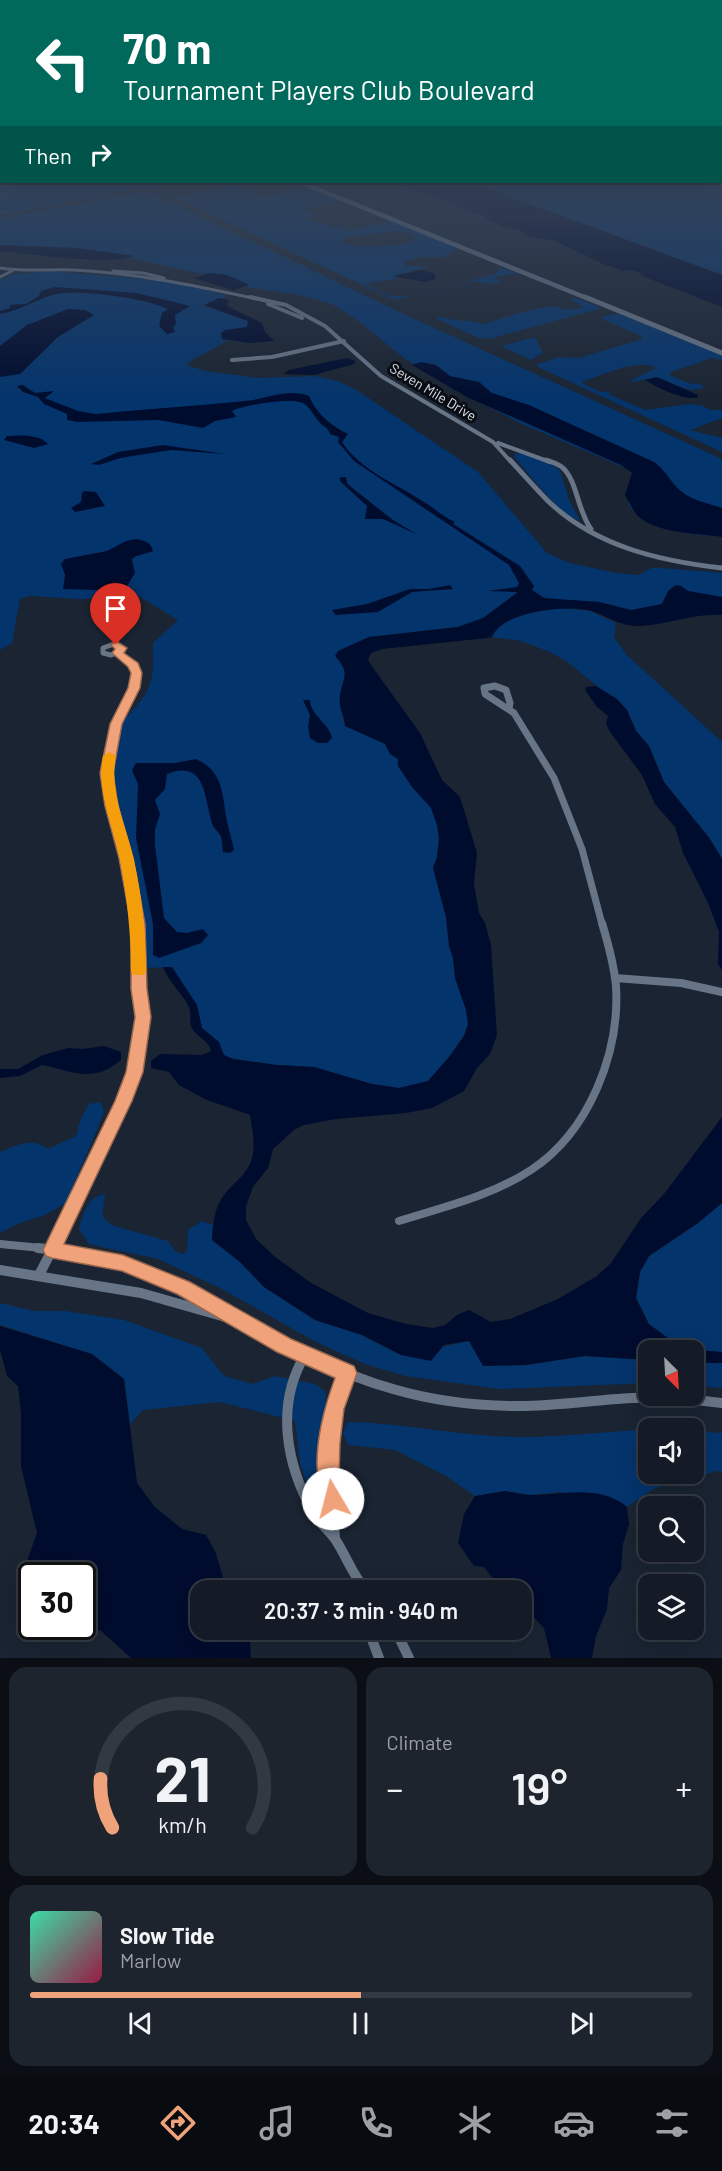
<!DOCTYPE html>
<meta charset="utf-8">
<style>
:root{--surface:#141b26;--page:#1d242e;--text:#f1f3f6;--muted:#9da1a7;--line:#333943;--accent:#f0a27a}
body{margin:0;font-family:Barlow,sans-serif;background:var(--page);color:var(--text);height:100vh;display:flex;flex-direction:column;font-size:22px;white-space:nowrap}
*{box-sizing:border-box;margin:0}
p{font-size:20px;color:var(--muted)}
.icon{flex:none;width:33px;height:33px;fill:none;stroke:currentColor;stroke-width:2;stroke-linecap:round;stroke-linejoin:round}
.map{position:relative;height:1658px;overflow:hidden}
.sheet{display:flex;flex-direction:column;gap:9px;padding:9px;background:#0b0f15;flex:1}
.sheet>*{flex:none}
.top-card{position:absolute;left:0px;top:0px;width:723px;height:183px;box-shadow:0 6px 24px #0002,0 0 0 2px var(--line);background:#00695c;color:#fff;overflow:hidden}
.needle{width:39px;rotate:156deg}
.controls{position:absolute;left:638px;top:1340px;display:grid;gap:12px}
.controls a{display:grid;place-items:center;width:66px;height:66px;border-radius:12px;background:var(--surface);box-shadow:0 6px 24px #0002,0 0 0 2px var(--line);font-size:30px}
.speed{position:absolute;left:18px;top:1562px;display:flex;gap:12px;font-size:30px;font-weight:700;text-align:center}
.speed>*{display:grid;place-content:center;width:78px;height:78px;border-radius:50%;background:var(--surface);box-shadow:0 6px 24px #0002,0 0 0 2px var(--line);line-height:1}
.speed .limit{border:3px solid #111;border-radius:9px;background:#fff;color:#111}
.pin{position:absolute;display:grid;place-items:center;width:51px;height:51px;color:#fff;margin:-62px -26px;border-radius:50% 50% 50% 0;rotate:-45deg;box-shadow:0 0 6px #0007}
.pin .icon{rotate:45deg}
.me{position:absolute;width:66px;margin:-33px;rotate:352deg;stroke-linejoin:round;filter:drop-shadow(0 0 4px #0008)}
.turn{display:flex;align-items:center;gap:21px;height:126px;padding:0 24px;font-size:27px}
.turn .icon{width:78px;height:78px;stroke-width:2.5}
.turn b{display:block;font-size:42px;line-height:51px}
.then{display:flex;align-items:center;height:57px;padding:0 24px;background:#0003;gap:12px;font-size:22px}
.big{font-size:45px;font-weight:600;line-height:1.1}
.sheet .card{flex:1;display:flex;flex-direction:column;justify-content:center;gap:9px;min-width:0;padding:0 21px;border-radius:18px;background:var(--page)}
.sheet .dial{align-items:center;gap:0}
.dial svg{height:156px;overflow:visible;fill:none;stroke:var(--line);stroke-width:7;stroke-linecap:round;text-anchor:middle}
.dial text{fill:var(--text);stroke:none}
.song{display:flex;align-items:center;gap:18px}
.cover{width:72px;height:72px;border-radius:9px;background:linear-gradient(135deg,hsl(160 70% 55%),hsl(340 70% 35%))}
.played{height:6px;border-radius:3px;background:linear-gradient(90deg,var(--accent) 50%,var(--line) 50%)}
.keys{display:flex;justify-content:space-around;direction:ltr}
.heat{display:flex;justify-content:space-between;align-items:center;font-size:33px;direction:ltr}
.sheet .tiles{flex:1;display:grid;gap:9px;grid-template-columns:1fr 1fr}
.card:last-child{grid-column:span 2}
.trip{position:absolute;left:190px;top:1580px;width:342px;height:60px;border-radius:18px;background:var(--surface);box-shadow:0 6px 24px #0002,0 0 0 2px var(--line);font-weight:600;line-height:60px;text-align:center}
.tabs{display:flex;height:96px;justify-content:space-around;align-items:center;background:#080b0f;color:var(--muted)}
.tabs .icon{width:42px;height:42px}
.tabs .current{color:var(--accent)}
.tabs b{font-size:27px;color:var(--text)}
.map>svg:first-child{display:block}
</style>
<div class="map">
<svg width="722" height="1658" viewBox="0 0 722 1658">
<rect width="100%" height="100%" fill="#1a2432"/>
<path fill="#04346c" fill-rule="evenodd" d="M722,169V275L470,182H722Z
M0,179L2,182H174L162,184L157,188H143L0,215Z
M214,182H258L247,185L246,189L263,197L309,189L339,201L305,209L314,215L303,219L350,231L390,221L459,248L444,257H420L405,261L404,265L406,266L428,267L393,276L399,279L365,283C373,288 385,296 395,296C420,299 469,280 495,274L498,271L499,267L520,273L493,277L501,282L488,284L474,281L395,300L162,192L180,196L217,189L207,183ZM391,231H401L415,235L414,241C403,247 350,249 340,242L346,238Z
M147,191L395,310L722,459V537C688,533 649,534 628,504L634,476L626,468L522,424L462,393L404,358L357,320L332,304L299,295L246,287L249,285L227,275L202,274L131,258L107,260L0,251V219Z
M50,271L171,281L225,295L224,298L214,300L205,306L248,321L247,327L222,339L228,340C215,350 198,354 186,365L206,371L258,378L315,376L338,381L355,389L478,472L547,553L570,563L616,573L639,575L651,568H662L722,573V597L688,591L681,586L676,585L668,591L663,604L631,610L599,602L563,601L544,598L539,594L518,592L483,618L458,627L369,637L338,651L336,656L343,664L346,673L340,706L345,726C356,732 377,735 385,745C389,750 391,754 398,759L399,766L412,787L432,808L437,825L439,839L437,857L433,868L446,917L449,946L453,958L455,978L466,1010L468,1024L464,1035L449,1057L428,1081L399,1088L372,1084L314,1067L277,1065L229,1058L224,1055L216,1040L202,1028L197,1005L172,967L147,968C140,924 96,766 111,733C114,726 125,719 130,713C154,688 154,676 153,643L178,620L140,597L80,599L30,596L20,599L12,643L0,650V280L14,274Z
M572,297L600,307L599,309L489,339L479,338L435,318C444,316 447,319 456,320C466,322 473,320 483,324C504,318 526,310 548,307C563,305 563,314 584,307L572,300Z
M614,314H620L722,355V360L712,358L671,372L670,375L688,383L703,385V388L692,390L683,388L657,377L633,382L630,381L656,368C639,357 601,376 583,381V384L601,392L612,391L608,394L645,410L689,404L703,406L711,410H722V418L690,430L722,438V452L538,367L537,364L560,357L579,358L642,339L641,336L600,318Z
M535,337L543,353L531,360L501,346Z
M523,453L551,464L560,470L569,500L580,520C562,519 528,472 514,457L515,454Z
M562,608L590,611L616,623L614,637L627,655L722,742V859L710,839L664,782L649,746L636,731L627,710L617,699L603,691L569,663L550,652L521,641L492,637C500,616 542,610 562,608Z
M101,1102L104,1111L97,1130L66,1203L45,1215L17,1224L0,1233V1152C18,1145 31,1137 48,1149L76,1136L81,1118L89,1104Z
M105,1194L102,1216L111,1225L168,1241L175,1251L183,1254L187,1251L188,1230L202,1221L213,1225L212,1240L240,1262L264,1287L315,1320L362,1335L401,1355L469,1341L484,1366L526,1365L585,1356L648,1360V1383L499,1389L405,1376L365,1364L316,1342L222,1289L158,1259L89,1244L79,1229C84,1213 87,1197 105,1194Z
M722,1203V1352L695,1350L669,1339L649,1325L636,1298L640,1272L649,1256L698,1223Z
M0,1303L34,1311H65L124,1320L202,1348L224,1376L252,1384L275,1376L315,1384L326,1392L322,1477L319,1491L308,1487L300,1462L295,1421L220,1402L143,1410L130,1424L124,1379L92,1354L0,1325Z
M693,1363H722V1388L693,1386Z
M348,1422C404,1423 458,1436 514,1437C559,1438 603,1431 648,1430V1473H693V1431L722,1433V1472L717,1471L655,1488L627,1507L618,1500L560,1492L531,1495L505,1491L475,1496L446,1476L395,1450L348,1445L343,1433Z"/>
<path fill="#000c2e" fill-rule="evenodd" d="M392,182H470L722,275V307L642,276L640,273L632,270L623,271L603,264L555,241L529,237L518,229L501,226L477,213Z
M0,245L79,248L134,256C110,266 29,254 0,251Z
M421,270L434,273L436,279L425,282L393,276Z
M209,273L227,275L249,285L233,290L194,278Z
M55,287L137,293L190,306L175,315L176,324L173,327L175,332L167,334L159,326L162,313L168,309C146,298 75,288 52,295C35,300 19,311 0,314V311L10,308V305L26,304L39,296L41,291Z
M219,298L229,300L227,306L262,323L265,332L274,341L250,343L222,339L221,333L225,330L247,327L248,321L204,305Z
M68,309L85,310L94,315L58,337L20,374L0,377V346L27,325Z
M347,358L356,361L354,364L314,375L283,374L289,370Z
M421,362L436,365L450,376L479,382L492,393L529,405L654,462C665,469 670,482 681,491C693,501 708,503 722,508V537C696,533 658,534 638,516C633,511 629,502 625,495L632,473L621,465L467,397L412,365Z
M657,377L698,395L697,398C680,399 660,389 645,380Z
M23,385L35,393L54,391L45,398L78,411L96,414C146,409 196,406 245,401C268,399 286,388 309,396C316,413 331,426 348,434L342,442C361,471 397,484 424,502C434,508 443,517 455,522L453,524L520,566L534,586L532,590L544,598L599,602L631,610L662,604L668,591L676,585L681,586L688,591L722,597V615C694,613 667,625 640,626C617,626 607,615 588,610C564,605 502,611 492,637L487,638L382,649L371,653L368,660L371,665L420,733L442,780L460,797L477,853L474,884L479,913L485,923L491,945L497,1035L490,1054L477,1068L464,1091L432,1108L406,1113L336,1119L304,1125L294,1130L273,1149L268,1168L253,1187L246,1206V1220L256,1239L274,1256L311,1283L368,1313L406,1324L433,1328L445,1325L457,1315L469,1310L491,1322L510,1319L558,1299L597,1276L611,1263L641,1218L664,1194L722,1117V1203L698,1223L649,1256L640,1272L636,1298L649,1324L669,1339L695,1350L722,1352V1363H693V1350H648V1360L585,1356L526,1365L483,1366L469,1341L444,1345L431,1361L401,1355L362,1335L315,1320L264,1287L240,1262L212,1240C213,1225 214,1208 224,1195C234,1182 248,1174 252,1158C256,1144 252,1129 250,1115L207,1100L179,1085L169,1072L151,1068V1061L160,1054L202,1055L211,1051C208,1040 200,1039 193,1030C188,1023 192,1015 189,1007C182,993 168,981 163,967H172L197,1005L202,1028L219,1042L224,1055L233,1059L277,1065L314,1067L372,1084L399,1088L428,1081L449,1057L464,1036L468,1024L466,1010L455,978L453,958L449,946L446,917L433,868L437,857L439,839L437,825L431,808L412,787L398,766V759L390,754L385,744L345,726C345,719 341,711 340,705C337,682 355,677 335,656L338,651L369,637L458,627L483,618L518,592L488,591L517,587L519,583L509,565L354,461L338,442L339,437L330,434C328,428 326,428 321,424C315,418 311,408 303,403C291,397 244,405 232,411L236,417L215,421L203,428L159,420L77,422L67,420V414L44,404L38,397L23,392L17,386Z
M7,436C20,435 40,434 48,444L34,448L4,440Z
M163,445L225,454L171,450L120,458L99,465L91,464L118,452Z
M342,477H346L347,483L351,487L393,520L416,534L383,519H365L367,506L341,482L339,478Z
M84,491L96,492L105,506L75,512L71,508L81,502L82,493Z
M136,539C144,540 152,543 153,551L134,557L132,560L135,573L127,586L97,590L63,589L65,575L61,564L65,559L107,551L126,541Z
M450,585L453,589L412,592L378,612L336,615L332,610L367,604L410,589H429Z
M596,686L617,699L627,710L636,731L649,746L664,782L710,839L722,859V970L718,964L719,932L708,903L683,853L675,827L655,804L642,775L610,732L606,724L608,716L597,707L585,690L586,687Z
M303,700H310C310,715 329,723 332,738L327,743H318L310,738L308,726L310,715Z
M196,759C225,772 222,797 227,821C229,831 232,840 234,850L230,853L223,852C222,846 223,839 219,833C218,832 214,828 213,826C204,802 208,758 167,774L165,789L155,800L160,814L155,830V845L164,918L177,932L187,933L203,929L208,935L201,943L159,958L153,955V924L136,838L138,784L132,770L136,763H175Z
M104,1046L121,1052V1060C94,1084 71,1071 42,1065L20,1076L0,1078V1069H18L43,1055L68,1048L83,1049Z
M0,1326L92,1354L124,1379L137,1483L155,1507L182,1529L206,1535L215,1551L227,1590H201V1629H244L250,1639L251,1658H131L100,1630L21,1629L18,1605L25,1567L37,1533L21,1466V1413L18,1386L7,1376L0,1350ZM32,1575H82V1626H32Z
M505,1491C513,1492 523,1495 532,1495C565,1495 599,1484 627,1507L629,1524L623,1544L621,1570L609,1588L607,1609L596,1636L592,1658H551L544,1628L522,1605V1590H502L484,1567L474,1566L458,1543L464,1514L475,1496Z"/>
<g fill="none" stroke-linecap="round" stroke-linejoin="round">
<path stroke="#687586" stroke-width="3" d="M0,268C25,272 49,269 74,270C136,273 197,286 257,299
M113,271L143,273L164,278
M0,277L12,271"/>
<path stroke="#687586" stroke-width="4" d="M250,297L286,305L325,326L381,376L493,442L511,462
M268,304L302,318
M232,360L272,357L344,341
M498,443L550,462"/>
<path stroke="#687586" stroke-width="5" d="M510,460C523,474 535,488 548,501C595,546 659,561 722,568
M546,460C551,462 559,464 563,468C577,481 578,512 591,529
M114,644L120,647V652L111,655L103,653V648Z
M118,653L134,666"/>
<path stroke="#687586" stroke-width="7" d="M134,665L136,673L134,688L116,724L106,773L111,805L126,858L138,924
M509,708L510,703L506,690L495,686L484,688L485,694L514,713L554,778L582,849L602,924"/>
<path stroke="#687586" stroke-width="8" d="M615,978L681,983L722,992
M399,1221C444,1207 491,1196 531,1170C589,1132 620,1053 616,986C614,964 608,943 602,923
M0,1244L52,1249
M52,1249L124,1101L135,1072L143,1017L139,989L138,923"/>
<path stroke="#687586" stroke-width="10" d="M38,1248C67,1251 95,1254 123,1263C217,1295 296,1362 393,1389C434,1401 476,1406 519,1406C556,1406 594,1400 632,1398C662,1397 692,1399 722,1403
M0,1270L141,1293L229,1318
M39,1275L53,1248
M305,1355C275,1405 286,1465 314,1514C319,1523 329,1530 335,1539C346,1555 352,1575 366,1590
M335,1538L328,1451L334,1411L347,1373
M368,1629L379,1658
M395,1629L409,1658"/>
<path stroke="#687586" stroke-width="4.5" d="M300,182L589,299"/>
<path stroke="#687586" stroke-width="5" d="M585,297L722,353"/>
</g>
<linearGradient id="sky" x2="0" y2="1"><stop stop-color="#0e141c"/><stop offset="0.42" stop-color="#38455a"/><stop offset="1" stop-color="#38455a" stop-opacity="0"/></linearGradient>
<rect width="722" height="401" fill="url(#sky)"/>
<path fill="#f0a27a" stroke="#9c694f" stroke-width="1.5" d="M116,641L127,648L124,653L138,663L142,673L140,688L122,724L113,773L118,806L133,858L145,924L147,989L151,1017L143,1072L132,1101L64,1244L123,1255L190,1282L291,1339L354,1366L357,1373L344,1409L340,1443L339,1477L343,1499L340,1506L333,1509L325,1506C308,1467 321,1416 335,1378L277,1352L177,1294L122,1271L52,1258L46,1256L43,1250L115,1101L126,1072L135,1017L131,989V924L119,858L105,806L100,773L110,724L128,688L131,673L128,667L112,653L115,649L111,645Z"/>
<path fill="#f59e0b" d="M110,752L116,756C109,792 126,825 134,860C142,897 146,933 146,971L144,975H133L131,971C131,933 127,897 120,860C113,825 96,792 103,756Z"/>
<g text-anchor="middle" stroke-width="6" stroke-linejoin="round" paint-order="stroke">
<g font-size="14" fill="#d9e0ea" stroke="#090d13">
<text transform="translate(433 392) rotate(31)" y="5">Seven Mile Drive</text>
</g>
</g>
</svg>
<div class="controls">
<a><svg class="needle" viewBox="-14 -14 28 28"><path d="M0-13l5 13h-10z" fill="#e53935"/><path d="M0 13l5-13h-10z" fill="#9da1a7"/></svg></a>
<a><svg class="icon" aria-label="sound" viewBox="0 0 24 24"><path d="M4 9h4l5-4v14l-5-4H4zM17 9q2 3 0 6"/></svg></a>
<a><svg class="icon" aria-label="search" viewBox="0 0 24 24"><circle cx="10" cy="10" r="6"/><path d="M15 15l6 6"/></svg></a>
<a><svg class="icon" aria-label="layers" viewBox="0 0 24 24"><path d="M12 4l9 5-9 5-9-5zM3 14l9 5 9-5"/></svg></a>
</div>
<div class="speed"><div class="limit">30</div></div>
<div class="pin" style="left:116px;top:645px;background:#d93025"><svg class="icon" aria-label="arrive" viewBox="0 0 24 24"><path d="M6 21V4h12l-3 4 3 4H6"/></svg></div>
<svg class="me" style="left:333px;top:1499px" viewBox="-20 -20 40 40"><circle r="19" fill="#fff"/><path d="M0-13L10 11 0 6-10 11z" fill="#f0a27a"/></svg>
<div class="trip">20:37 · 3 min · 940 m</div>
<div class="top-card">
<div class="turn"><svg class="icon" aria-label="left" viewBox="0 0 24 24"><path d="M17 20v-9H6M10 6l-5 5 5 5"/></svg><div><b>70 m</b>Tournament Players Club Boulevard</div></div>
<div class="then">Then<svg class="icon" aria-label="right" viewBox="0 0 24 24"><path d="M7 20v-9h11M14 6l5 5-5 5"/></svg></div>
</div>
</div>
<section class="sheet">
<div class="tiles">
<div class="card dial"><svg viewBox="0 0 100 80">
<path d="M14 69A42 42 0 1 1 86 69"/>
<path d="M14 69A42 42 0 0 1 8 44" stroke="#f0a27a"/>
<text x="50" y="56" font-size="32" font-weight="700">21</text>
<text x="50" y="72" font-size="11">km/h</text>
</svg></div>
<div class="card"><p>Climate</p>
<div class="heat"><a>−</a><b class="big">19°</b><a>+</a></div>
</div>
<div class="card">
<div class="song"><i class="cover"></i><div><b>Slow Tide</b><p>Marlow</p></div></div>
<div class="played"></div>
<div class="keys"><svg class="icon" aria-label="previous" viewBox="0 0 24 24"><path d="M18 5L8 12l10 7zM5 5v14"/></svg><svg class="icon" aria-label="pause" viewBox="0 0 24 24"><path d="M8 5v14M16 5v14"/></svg><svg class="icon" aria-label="next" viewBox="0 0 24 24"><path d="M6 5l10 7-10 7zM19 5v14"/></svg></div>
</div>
</div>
</section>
<nav class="tabs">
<b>20:34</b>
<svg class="icon current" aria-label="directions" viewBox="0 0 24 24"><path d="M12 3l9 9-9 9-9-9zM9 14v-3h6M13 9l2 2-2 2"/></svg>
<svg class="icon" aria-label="music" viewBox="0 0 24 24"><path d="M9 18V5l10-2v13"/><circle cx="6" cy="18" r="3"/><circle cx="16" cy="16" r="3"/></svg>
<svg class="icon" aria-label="phone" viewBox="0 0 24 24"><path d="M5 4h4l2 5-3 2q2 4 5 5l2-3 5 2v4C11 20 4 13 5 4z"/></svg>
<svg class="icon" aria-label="climate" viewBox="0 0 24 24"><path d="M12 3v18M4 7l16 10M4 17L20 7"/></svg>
<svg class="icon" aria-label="car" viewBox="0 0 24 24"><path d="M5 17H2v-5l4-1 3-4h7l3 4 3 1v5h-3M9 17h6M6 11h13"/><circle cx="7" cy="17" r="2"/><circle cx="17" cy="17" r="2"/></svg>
<svg class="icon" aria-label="filters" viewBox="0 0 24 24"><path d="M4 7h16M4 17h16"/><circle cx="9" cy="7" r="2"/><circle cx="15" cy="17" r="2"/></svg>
</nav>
